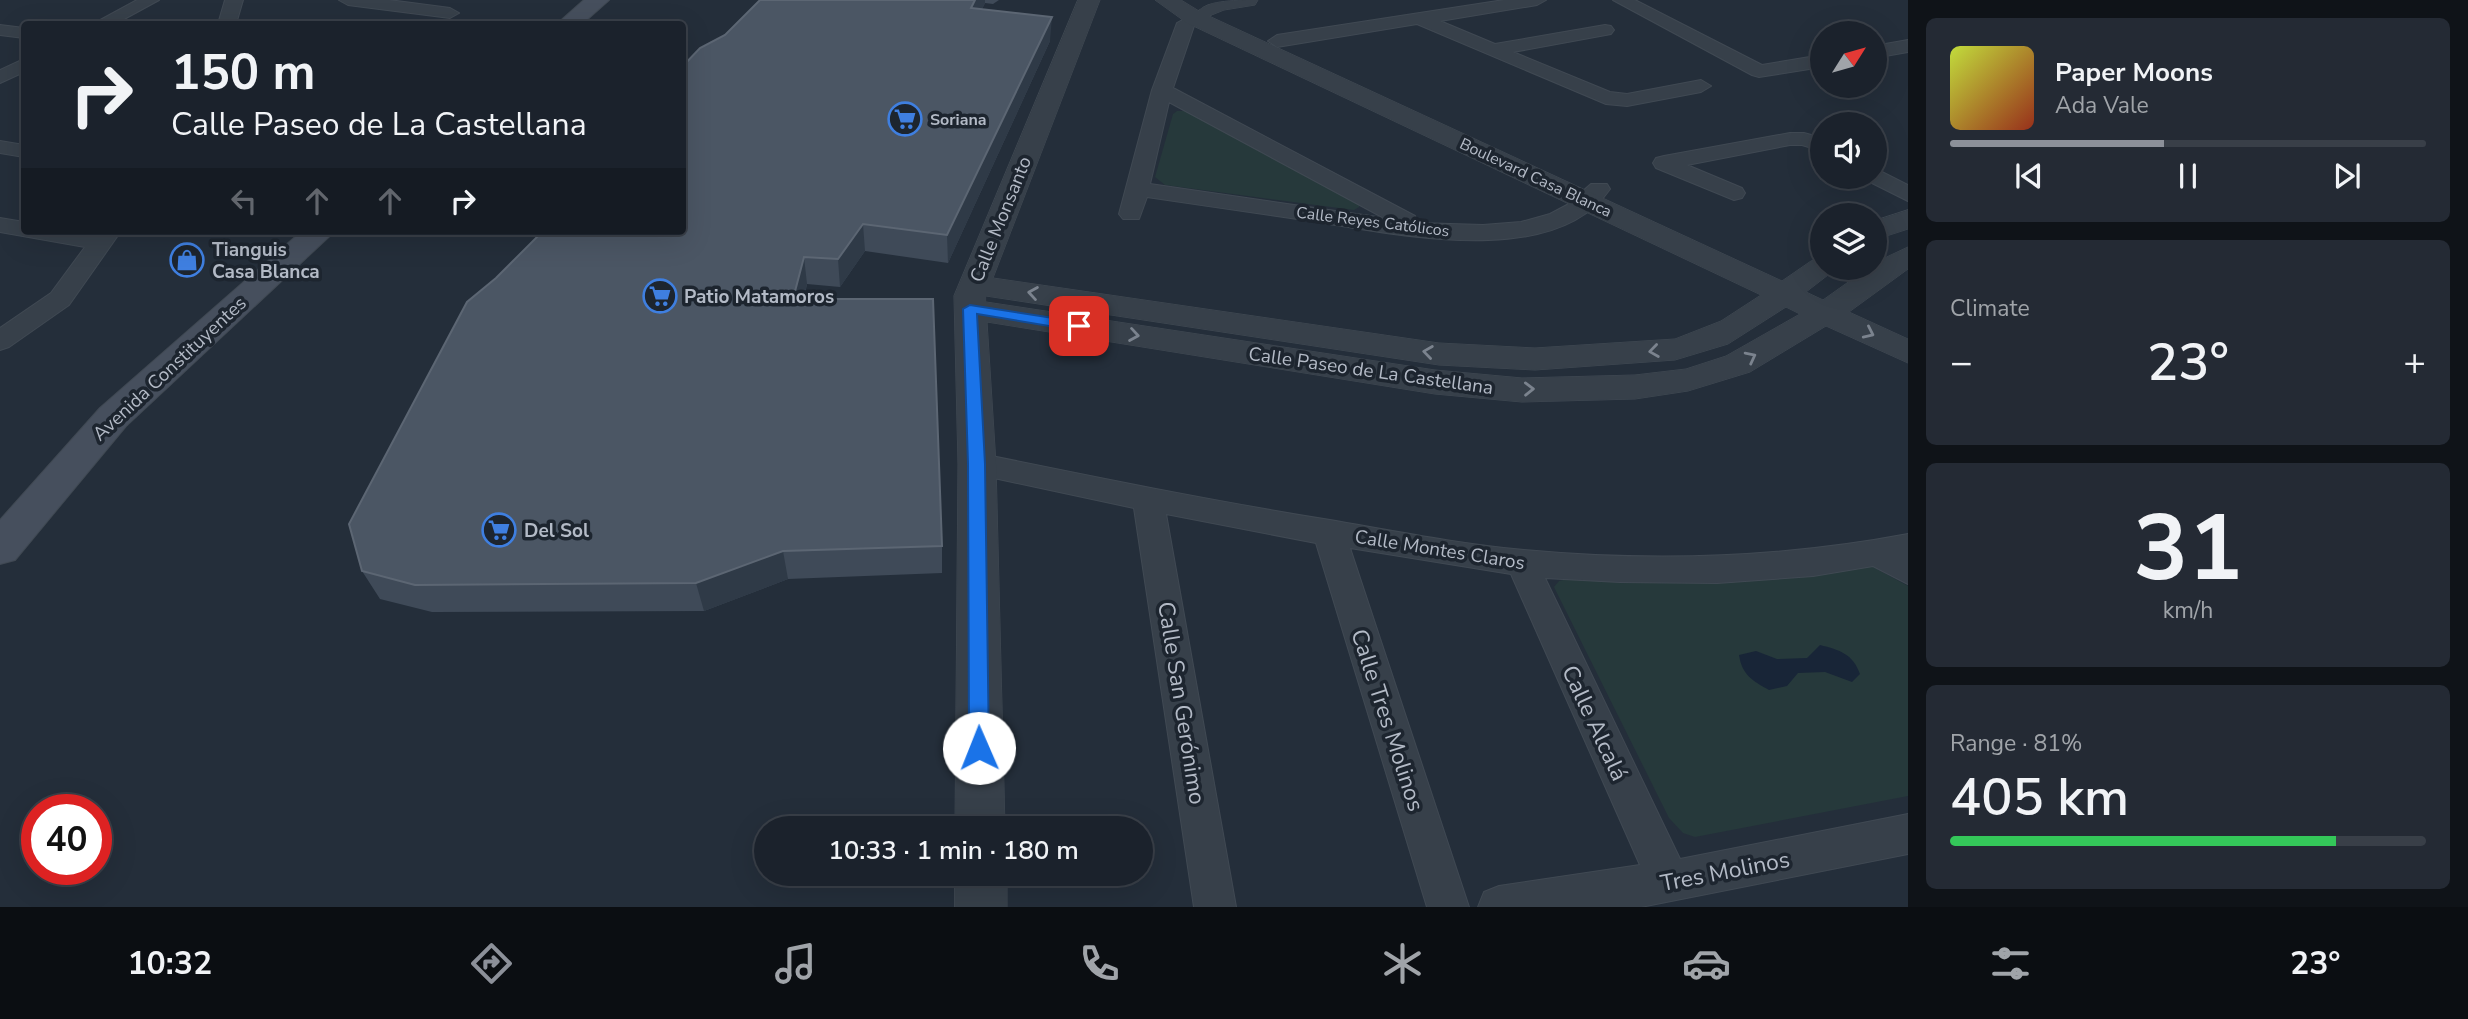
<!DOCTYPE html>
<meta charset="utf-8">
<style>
:root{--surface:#1b222c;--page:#242a34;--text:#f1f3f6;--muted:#a0a4a9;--line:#393f48;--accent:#8c9099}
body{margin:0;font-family:"Nunito Sans",sans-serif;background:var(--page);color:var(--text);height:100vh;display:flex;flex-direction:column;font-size:26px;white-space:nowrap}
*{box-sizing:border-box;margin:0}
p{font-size:23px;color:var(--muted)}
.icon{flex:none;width:38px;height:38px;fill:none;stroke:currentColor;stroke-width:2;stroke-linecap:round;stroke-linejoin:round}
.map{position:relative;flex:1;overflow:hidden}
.side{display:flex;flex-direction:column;gap:18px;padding:18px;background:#0f1318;width:560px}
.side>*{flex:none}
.banner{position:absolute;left:21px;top:21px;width:665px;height:214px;border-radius:7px;box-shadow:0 7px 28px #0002,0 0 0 2px var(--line);background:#1b222c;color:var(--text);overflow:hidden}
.needle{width:46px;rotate:53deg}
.controls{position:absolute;left:1810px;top:21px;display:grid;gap:14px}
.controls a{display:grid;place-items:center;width:77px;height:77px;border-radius:50%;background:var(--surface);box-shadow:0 7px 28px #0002,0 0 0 2px var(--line);font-size:35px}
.speed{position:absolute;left:21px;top:794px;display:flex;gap:14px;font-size:35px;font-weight:700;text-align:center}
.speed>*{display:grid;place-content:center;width:91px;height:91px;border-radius:50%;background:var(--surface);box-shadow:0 7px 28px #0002,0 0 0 2px var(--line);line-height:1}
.speed .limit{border:10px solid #d22;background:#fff;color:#111}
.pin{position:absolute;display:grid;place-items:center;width:60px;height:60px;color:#fff;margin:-30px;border-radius:14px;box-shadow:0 4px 10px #0006}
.me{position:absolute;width:77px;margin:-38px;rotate:359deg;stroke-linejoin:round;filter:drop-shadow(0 0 5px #0008)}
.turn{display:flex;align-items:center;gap:24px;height:147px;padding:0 35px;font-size:32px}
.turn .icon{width:91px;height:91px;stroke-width:2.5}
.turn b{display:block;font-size:49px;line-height:60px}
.lanes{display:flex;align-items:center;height:66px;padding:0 35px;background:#0003;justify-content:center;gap:35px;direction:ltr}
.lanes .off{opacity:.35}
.big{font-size:52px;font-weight:600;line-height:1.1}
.side .tile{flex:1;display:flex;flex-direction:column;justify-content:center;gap:10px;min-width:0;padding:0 24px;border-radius:10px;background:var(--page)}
.side .dial{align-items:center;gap:0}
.dial b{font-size:91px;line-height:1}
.song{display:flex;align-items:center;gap:21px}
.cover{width:84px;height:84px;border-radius:10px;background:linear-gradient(135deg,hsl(70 70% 55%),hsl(10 70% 35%))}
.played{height:7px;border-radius:4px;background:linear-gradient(90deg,var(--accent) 45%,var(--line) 45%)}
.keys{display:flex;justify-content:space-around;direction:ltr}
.heat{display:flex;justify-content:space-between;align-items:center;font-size:38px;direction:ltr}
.charge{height:10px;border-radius:5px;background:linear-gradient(90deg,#34c759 81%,var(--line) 0)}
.trip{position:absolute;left:754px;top:816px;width:399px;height:70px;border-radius:35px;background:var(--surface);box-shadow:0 7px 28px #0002,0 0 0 2px var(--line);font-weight:600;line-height:70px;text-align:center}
.tab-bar{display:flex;height:112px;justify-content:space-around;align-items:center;background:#0b0e12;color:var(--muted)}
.tab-bar .icon{width:49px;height:49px}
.tab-bar .current{color:var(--accent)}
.tab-bar b{font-size:32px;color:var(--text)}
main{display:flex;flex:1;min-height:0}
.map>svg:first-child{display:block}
</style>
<main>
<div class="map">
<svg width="1908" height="907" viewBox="0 0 1908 907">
<rect width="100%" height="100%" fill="#242e3a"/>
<path fill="#26393b" d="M1177,111H1189L1359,202V207L1354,210L1165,185L1155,177L1173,114Z
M1866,563L1908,586V796L1695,837L1683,833L1669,818L1554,587L1559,581L1571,578Z"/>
<path fill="#182537" d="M1820,645C1840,650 1853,654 1860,674L1852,682L1825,672L1798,673L1787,686L1769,690C1753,681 1742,675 1739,655L1756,651L1777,659L1807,658Z"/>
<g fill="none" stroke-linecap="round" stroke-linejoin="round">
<defs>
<path id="minor" d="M137,0H159L115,24H93Z
M225,0H243L236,24H218Z
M339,0H389L450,8L459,13L450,18L348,5Z
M1504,0H1546L1537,5L1440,21L1495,44L1605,25L1611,26L1614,30L1611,34L1513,52L1610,92L1627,94L1701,80L1711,86L1701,92L1627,106L1606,104L1417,24L1277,47L1268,41L1277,35Z
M1613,0H1635L1762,65L1822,55V67L1759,77L1752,75Z
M1209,5L1218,10L1194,26L1173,88L1415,216L1417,223L1483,225L1521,222L1550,214L1567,205L1591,184H1607L1610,189C1554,271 1392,233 1311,221C1256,213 1201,205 1147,197L1139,219H1123L1119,214L1152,90L1177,23ZM1169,102L1384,218L1150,184Z
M0,25L24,28V38L0,35Z
M1908,40V52L1874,58V46Z
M24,59V72L0,83V70Z
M1790,133H1804L1822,138V151L1802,145H1790L1687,165L1742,188L1745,193L1742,198L1734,200L1656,168L1653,163L1656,158L1664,156Z
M0,141L24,145V157L0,153Z
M1874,168L1908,185V201L1866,180L1864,177H1874Z
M0,218L24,222V231H73L94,235L97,231H121L69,305L9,347L0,350V328L51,293L85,247L0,232Z
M977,453C1094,477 1212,501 1330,520C1394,531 1459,544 1524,550C1653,562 1781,558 1908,534V584L1873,566L1813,576L1717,583L1620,582L1545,578L1680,859L1908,814V854L1641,907H1478L1484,892L1499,886L1640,865L1511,574L1350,548L1469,907H1427L1316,543L1166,514L1236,907H1194L1134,508L966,472L962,464L966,456Z"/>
<path id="tertiary" d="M1078,0H1100L993,278L1439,343L1535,348L1675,339L1721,321L1761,295L1187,23L1155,0H1181L1199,11C1206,0 1241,0 1258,0L1255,5L1224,10L1209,16L1782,281L1811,261L1822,258V268H1837L1806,292L1823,300L1868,268H1874L1876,262L1908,247V269L1849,312L1908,339V363L1826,326L1750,372L1688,391L1635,399L1522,402L1435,394L987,322L996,464L1005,828H955L958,464L954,296ZM986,296L1439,365L1535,370L1675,360L1728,344L1786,307L1800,314L1726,356L1686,369L1635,375L1522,378L1435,370L986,302Z
M1908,210V229L1874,240V221Z
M955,873H1007V907H955Z"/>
<path id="secondary" d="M584,0H609L582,24H557Z
M302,231H335L126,426L15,560L0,564V520L100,408Z"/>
</defs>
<use href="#minor" stroke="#404953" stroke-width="2"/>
<use href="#tertiary" stroke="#404953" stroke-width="1"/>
<use href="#secondary" stroke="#404953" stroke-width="2"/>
<use href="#minor" fill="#37404a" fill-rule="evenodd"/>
<use href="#tertiary" fill="#37404a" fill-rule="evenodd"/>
<use href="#secondary" fill="#464f5d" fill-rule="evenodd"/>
</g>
<path fill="#3f4a58" d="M760,0H999L993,4L985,3L982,9L1050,41L948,263L865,251L840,287L807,284L804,299L942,546V573L788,579L704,611L432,612L380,599L362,571L682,231L725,35Z"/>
<path fill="#2f3a47" d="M975,0H985V3L971,32V8Z
M1052,17L1050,41L948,263L947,235Z
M863,224L865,251L840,287L838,259Z
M804,257L807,284L797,326L793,299Z
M783,551L788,579L704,611L696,583Z"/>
<path fill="#4b5664" stroke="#5c6673" stroke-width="2" d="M760,0H975L971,8L1052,17L947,235L863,224L838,259L804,257L793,299H933L942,546L783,551L696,583L415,585L362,571L349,524L467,302L496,278L543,231H682V67L700,48L725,35Z"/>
<defs><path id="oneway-chevron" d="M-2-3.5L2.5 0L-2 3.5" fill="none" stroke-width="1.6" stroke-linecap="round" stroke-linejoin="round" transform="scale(1.75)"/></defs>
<g stroke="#7b838e">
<use href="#oneway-chevron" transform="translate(1033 293) rotate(-171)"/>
<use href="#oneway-chevron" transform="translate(1869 333) rotate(25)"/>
<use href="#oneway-chevron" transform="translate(1134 335) rotate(9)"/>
<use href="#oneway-chevron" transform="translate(1654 351) rotate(172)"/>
<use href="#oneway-chevron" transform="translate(1428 352) rotate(-172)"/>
<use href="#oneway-chevron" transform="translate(1751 357) rotate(-27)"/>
<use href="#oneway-chevron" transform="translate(1529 389) rotate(-1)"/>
</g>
<path fill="#1a73e8" stroke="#114b97" stroke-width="2" d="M970,305L1079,322L1086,326L1079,331L977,314L985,464L989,748L986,755L979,757L972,755L969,748L968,464L963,309Z"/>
<defs>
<symbol id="supermarket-ring" viewBox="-11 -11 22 22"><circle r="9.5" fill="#1d252f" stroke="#3f7fe0" stroke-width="1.5"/><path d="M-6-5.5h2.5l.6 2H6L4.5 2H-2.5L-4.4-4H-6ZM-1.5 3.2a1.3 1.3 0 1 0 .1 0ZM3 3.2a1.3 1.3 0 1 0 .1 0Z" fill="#3f7fe0"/></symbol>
<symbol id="shop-ring" viewBox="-11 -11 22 22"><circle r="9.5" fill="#1d252f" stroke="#3f7fe0" stroke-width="1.5"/><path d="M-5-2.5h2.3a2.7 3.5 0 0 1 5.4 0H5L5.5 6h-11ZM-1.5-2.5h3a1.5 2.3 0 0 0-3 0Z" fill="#3f7fe0"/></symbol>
</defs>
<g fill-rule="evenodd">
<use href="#supermarket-ring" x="886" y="100" width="38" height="38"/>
<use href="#shop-ring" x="168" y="241" width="38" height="38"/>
<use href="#supermarket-ring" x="641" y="277" width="38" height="38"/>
<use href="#supermarket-ring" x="480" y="511" width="38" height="38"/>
</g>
<g text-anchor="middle" stroke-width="7" stroke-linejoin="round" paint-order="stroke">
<g font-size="16" font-weight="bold" fill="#b3bac6" stroke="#1d252f" text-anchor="start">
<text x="930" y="125">Soriana</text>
</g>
<g font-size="16" fill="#b3bac6" stroke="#1d252f">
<text transform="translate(1536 177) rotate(25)" y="6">Boulevard Casa Blanca</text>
<text transform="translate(1373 221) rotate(7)" y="6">Calle Reyes Católicos</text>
</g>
<g font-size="19" fill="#b3bac6" stroke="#1d252f">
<text transform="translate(1000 219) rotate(-68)" y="7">Calle Monsanto</text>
<text transform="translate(169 368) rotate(-43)" y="7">Avenida Constituyentes</text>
<text transform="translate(1371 370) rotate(8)" y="7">Calle Paseo de La Castellana</text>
<text transform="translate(1440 549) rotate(9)" y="7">Calle Montes Claros</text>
</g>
<g font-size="19" font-weight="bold" fill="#b3bac6" stroke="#1d252f" text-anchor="start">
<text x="212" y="256">Tianguis<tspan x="212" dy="22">Casa Blanca</tspan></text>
<text x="684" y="303">Patio Matamoros</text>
<text x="524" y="537">Del Sol</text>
</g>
<g font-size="23" fill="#b3bac6" stroke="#1d252f">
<text transform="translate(1182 703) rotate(81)" y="8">Calle San Gerónimo</text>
<text transform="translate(1388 720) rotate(72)" y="8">Calle Tres Molinos</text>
<text transform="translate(1595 723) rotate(65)" y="8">Calle Alcalá</text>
<text transform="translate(1725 871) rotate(-11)" y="8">Tres Molinos</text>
</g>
</g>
</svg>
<div class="controls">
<a><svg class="needle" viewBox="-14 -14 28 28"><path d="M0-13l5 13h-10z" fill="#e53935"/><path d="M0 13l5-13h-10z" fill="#a0a4a9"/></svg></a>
<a><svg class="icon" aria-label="sound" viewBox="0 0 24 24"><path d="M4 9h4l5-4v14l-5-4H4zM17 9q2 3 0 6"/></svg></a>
<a><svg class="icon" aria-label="layers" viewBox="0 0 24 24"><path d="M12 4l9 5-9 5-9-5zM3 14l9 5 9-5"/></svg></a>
</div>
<div class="speed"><div class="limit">40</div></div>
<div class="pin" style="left:1079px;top:326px;background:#d93025"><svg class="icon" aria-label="arrive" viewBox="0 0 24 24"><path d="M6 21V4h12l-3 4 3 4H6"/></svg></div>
<svg class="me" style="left:979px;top:748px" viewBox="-20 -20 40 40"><circle r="19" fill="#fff"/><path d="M0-13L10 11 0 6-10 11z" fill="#1a73e8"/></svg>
<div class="trip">10:33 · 1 min · 180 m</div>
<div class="banner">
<div class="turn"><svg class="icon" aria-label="right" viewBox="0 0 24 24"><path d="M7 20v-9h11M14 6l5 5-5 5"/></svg><div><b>150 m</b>Calle Paseo de La Castellana</div></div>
<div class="lanes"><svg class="icon off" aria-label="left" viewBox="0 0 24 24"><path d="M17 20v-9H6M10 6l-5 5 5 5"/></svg><svg class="icon off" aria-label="ahead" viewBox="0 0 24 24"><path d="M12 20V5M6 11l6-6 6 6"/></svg><svg class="icon off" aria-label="ahead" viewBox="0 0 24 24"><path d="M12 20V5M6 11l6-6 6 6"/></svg><svg class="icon" aria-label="right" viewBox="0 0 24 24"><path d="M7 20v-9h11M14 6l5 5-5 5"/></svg></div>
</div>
</div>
<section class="side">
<div class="tile">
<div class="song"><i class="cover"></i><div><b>Paper Moons</b><p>Ada Vale</p></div></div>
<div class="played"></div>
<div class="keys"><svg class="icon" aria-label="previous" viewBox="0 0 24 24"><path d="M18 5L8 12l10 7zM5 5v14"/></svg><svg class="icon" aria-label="pause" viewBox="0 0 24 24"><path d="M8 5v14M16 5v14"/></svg><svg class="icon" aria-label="next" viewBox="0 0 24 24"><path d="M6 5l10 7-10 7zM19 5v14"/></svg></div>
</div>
<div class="tile"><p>Climate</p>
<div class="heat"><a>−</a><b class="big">23°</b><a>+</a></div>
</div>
<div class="tile dial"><b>31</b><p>km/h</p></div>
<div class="tile"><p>Range · 81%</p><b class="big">405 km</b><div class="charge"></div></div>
</section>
</main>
<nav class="tab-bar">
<b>10:32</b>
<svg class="icon current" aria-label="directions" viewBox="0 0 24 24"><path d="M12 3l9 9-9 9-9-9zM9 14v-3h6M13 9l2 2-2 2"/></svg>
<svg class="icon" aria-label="music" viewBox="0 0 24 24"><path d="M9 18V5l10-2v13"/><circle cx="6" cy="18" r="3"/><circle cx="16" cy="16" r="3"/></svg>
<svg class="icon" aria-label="phone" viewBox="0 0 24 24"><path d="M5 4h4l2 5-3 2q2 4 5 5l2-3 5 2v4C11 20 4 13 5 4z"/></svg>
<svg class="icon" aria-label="climate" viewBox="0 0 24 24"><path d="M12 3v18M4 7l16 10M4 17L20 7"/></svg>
<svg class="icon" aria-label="car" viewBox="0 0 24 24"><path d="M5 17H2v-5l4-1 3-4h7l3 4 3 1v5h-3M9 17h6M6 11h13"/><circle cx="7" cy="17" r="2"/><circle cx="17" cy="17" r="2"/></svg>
<svg class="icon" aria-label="filters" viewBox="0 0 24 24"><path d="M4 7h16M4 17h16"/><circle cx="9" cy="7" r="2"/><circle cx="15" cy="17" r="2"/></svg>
<b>23°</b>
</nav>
